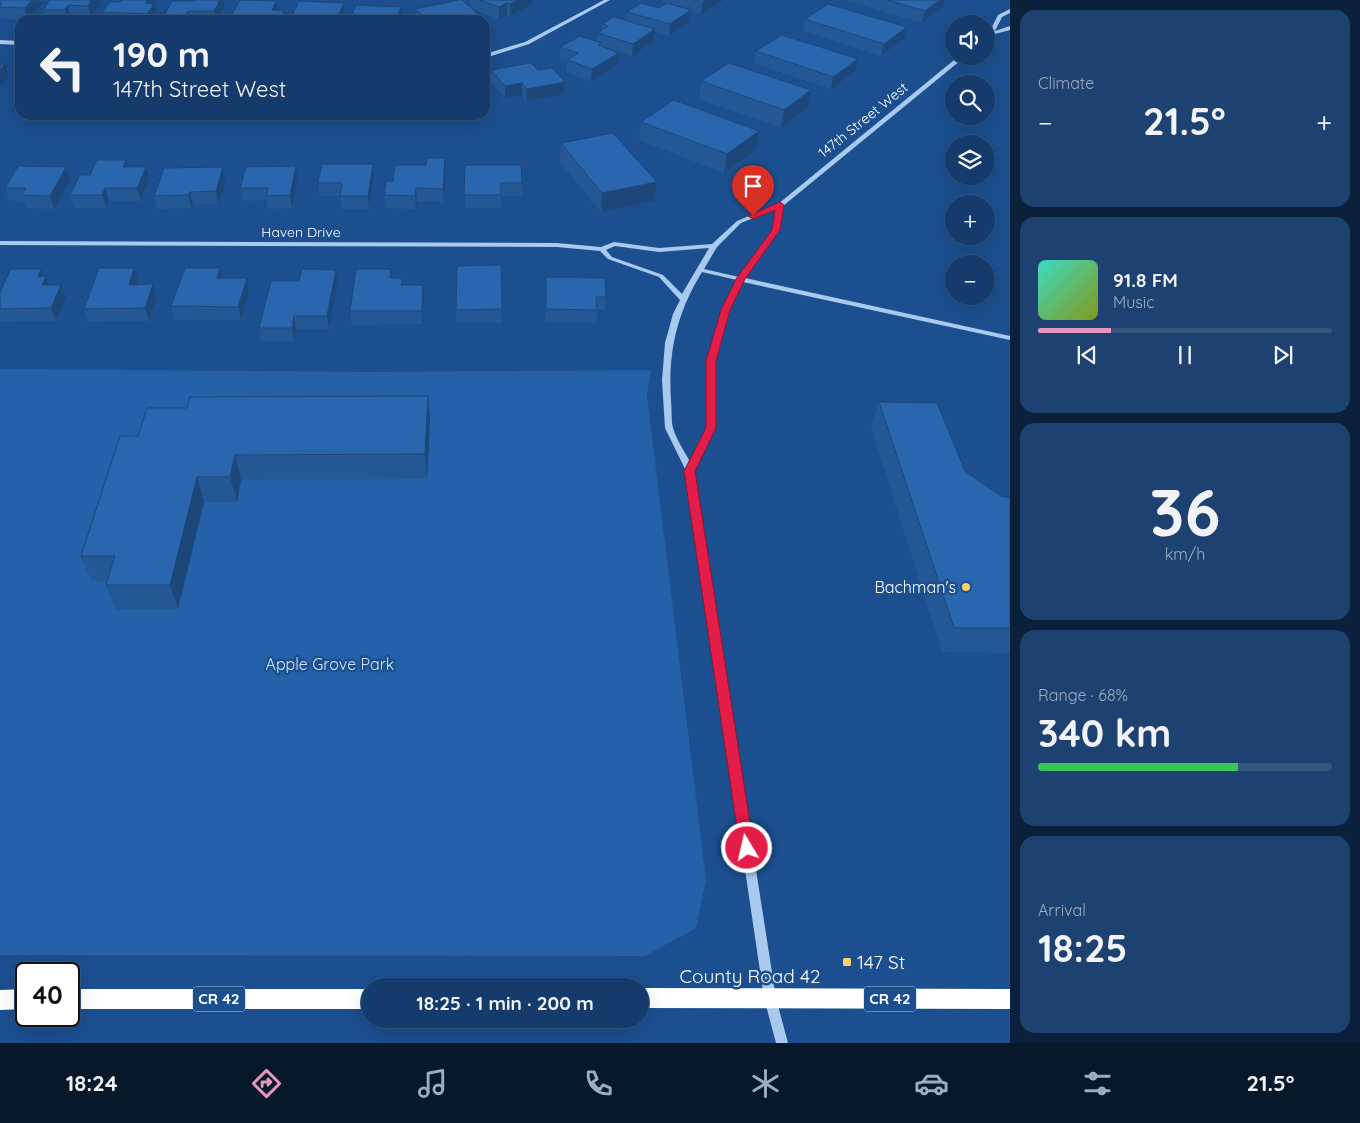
<!DOCTYPE html>
<meta charset="utf-8">
<style>
:root{--surface:#143b6b;--page:#1d4271;--text:#f1f3f6;--muted:#9dadc1;--line:#33557e;--accent:#e797bd}
body{margin:0;font-family:Quicksand,sans-serif;background:var(--page);color:var(--text);height:100vh;display:flex;flex-direction:column;font-size:19px;white-space:nowrap}
*{box-sizing:border-box;margin:0}
p{font-size:16px;color:var(--muted)}
.icon{flex:none;width:28px;height:28px;fill:none;stroke:currentColor;stroke-width:2;stroke-linecap:round;stroke-linejoin:round}
.map{position:relative;flex:1;overflow:hidden}
.drawer{display:flex;flex-direction:column;gap:10px;padding:10px;background:#0b203b;width:350px}
.drawer>*{flex:none}
.banner{position:absolute;left:15px;top:15px;width:475px;height:105px;border-radius:15px;box-shadow:0 5px 20px #0002,0 0 0 1px var(--line);background:#143b6b;color:var(--text);overflow:hidden}
.tools{position:absolute;left:945px;top:15px;display:grid;gap:10px}
.tools a{display:grid;place-items:center;width:50px;height:50px;border-radius:50%;background:var(--surface);box-shadow:0 5px 20px #0002,0 0 0 1px var(--line);font-size:25px}
.speed{position:absolute;left:15px;top:962px;display:flex;gap:10px;font-size:25px;font-weight:700;text-align:center}
.speed>*{display:grid;place-content:center;width:65px;height:65px;border-radius:50%;background:var(--surface);box-shadow:0 5px 20px #0002,0 0 0 1px var(--line);line-height:1}
.speed .limit{border:2px solid #111;border-radius:8px;background:#fff;color:#111}
.pin{position:absolute;display:grid;place-items:center;width:42px;height:42px;color:#fff;margin:-51px -21px;border-radius:50% 50% 50% 0;rotate:-45deg;box-shadow:0 0 5px #0007}
.pin .icon{rotate:45deg}
.me{position:absolute;width:55px;margin:-28px;rotate:351deg;stroke-linejoin:round;filter:drop-shadow(0 0 4px #0008)}
.turn{display:flex;align-items:center;gap:18px;height:105px;padding:0 15px;font-size:22px}
.turn .icon{width:65px;height:65px;stroke-width:2.5}
.turn b{display:block;font-size:35px;line-height:42px}
.big{font-size:38px;font-weight:700;line-height:1.1}
.drawer .tile{flex:1;display:flex;flex-direction:column;justify-content:center;gap:8px;min-width:0;padding:0 18px;border-radius:15px;background:var(--page)}
.drawer .dial{align-items:center;gap:0}
.dial b{font-size:65px;line-height:1}
.song{display:flex;align-items:center;gap:15px}
.cover{width:60px;height:60px;border-radius:8px;background:linear-gradient(135deg,hsl(170 70% 55%),hsl(70 70% 35%))}
.played{height:5px;border-radius:2px;background:linear-gradient(90deg,var(--accent) 25%,var(--line) 25%)}
.keys{display:flex;justify-content:space-around;direction:ltr}
.heat{display:flex;justify-content:space-between;align-items:center;font-size:28px;direction:ltr}
.charge{height:8px;border-radius:4px;background:linear-gradient(90deg,#34c759 68%,var(--line) 0)}
.trip{position:absolute;left:361px;top:978px;width:288px;height:50px;border-radius:25px;background:var(--surface);box-shadow:0 5px 20px #0002,0 0 0 1px var(--line);font-weight:700;line-height:50px;text-align:center}
.menu{display:flex;height:80px;justify-content:space-around;align-items:center;background:#08182b;color:var(--muted)}
.menu .icon{width:35px;height:35px}
.menu .selected{color:var(--accent)}
.menu b{font-size:22px;color:var(--text)}
main{display:flex;flex:1;min-height:0}
.map>svg:first-child{display:block}
</style>
<main>
<div class="map">
<svg width="1010" height="1043" viewBox="0 0 1010 1043">
<rect width="100%" height="100%" fill="#1b4f8f"/>
<path fill="#2461a8" d="M0,369L369,372L651,370L647,396L706,880L696,928L645,956L0,955Z"/>
<g fill="none" stroke-linecap="round" stroke-linejoin="round">
<path fill="#a9c9ee" fill-rule="evenodd" d="M604,0H610L529,44L485,58V54L525,42Z
M1010,9V13L1002,17L995,31L1010,26V30L987,36L986,35L989,33L998,15Z
M0,40L20,41V45L0,44Z
M959,56H966L783,206L779,230L745,278L1010,336V340L743,282L730,310L715,361V428L694,471L776,998L788,1043H776L764,998L686,471L665,428L662,380L665,343L673,314L680,300L659,277L608,259L600,251L557,247L0,245V241L557,243L601,247L614,242L659,248L712,244L737,221L778,204ZM776,209L773,230L739,277L704,269L717,247L741,223ZM615,246L659,252L709,248L682,294L663,275L612,257L606,250ZM702,272L737,280L722,310L707,361V428L690,462C685,452 676,439 673,428C671,420 672,409 671,401C668,352 676,315 702,272Z"/>
<path fill="#fff" fill-rule="evenodd" d="M640,988L1010,989V1009L640,1008Z
M26,989V1009L0,1010V990Z
M69,989H370V1009H69Z"/>
</g>
<path fill="#245895" d="M0,0H45V1L28,20L2,19L0,14Z
M50,0H100L101,3L91,17H71L69,20H46L43,10Z
M195,0H224L225,6L218,20H164V16L194,1Z
M470,0H532V5L510,16L507,15L499,19L472,9L484,19V20H416L415,9L470,7Z
M663,0H724L701,14L691,11L690,22L669,36L655,32L654,41L632,56L601,46V47L619,53L618,65L591,81L566,72L567,61L560,59V47L597,42L598,33L602,30V24L627,20V12L659,8L666,3L663,2Z
M847,0H945L943,7L921,23L847,1Z
M299,1L345,15L342,20H290Z
M155,5L157,15L154,20H104L102,12Z
M278,10L284,11L285,20H232L231,16Z
M805,19L907,27L904,39L881,56L803,31Z
M756,51L858,59L855,72L831,89L754,63Z
M491,70H538L564,94L526,101L522,95L505,98L491,82Z
M20,73V91L16,79Z
M701,81L811,90L807,108L781,128L699,99Z
M485,102V115L463,116V115H485Z
M314,115H332V116H315Z
M376,115H406L404,120L376,119Z
M641,122L755,150L724,173L639,140Z
M561,143L654,201L601,212L560,162Z
M126,160L127,167L149,179L141,201H109L106,208H74L70,195L90,175Z
M373,164L374,177L369,209H341L340,196H320L318,183Z
M426,165L446,171L444,202L417,201L416,209L385,208L384,195L393,181Z
M465,165L522,183V196H501V208H465Z
M296,166L298,179L292,208L268,209L267,200L243,201L240,188Z
M66,167L70,179L54,209L26,208L23,201L9,200L5,188Z
M223,167L226,180L218,204L193,205L191,208L157,209L154,196Z
M134,268L138,281L137,284H153L157,298L149,321L88,322L84,309Z
M41,269L44,276H46L49,285L66,298L56,321L0,322V292Z
M336,270L338,283L329,329H296L294,342L261,341L259,328L299,281Z
M546,277L606,297L605,310H597L596,323L545,322Z
M222,278H247L249,292L241,320H174L171,306Z
M392,278H402V285H423L424,298L422,324L352,325L350,311Z
M502,309V323H456V310Z
M428,396L430,421L427,479L241,480L237,502H204L178,609L116,610L106,585L107,581H91L81,556L138,436L187,408Z
M879,402L965,471L1002,497H1010V653L942,652L871,427Z"/>
<path fill="#1d4779" d="M32,0L45,1L28,20L25,8Z
M92,0H100L101,3L91,17L88,6Z
M148,0H154L157,15L154,20H149L145,3Z
M220,0H224L225,6L218,20H216L214,11Z
M519,0H532V5L510,16V4Z
M707,0H724L701,14L702,3Z
M940,0H945L943,7L921,23L925,11Z
M276,1L278,12L272,10Z
M344,3L345,15L342,20H338V16Z
M507,3V15L499,19V7Z
M68,5L71,17L69,20H67L65,10Z
M401,7L402,19L401,20H396Z
M691,10L690,22L669,36L670,24Z
M188,11L190,20H186L185,16Z
M284,11L285,20H279Z
M457,16V20H433Z
M907,27L904,39L881,56L884,44Z
M655,29L654,41L632,56L633,44Z
M619,53L618,65L591,81L592,69Z
M858,59L855,72L831,89L833,77Z
M5,64L9,76L0,87V70Z
M565,82L564,94L526,101L527,89Z
M522,83V95L505,98V86Z
M811,90L807,108L781,128L784,110Z
M759,131L755,150L724,173L727,154Z
M445,158L446,171L444,202L443,189Z
M126,160L129,173L123,167Z
M373,164L374,177L369,209L368,196Z
M296,166L298,179L292,208L290,195Z
M66,167L70,179L54,209L50,196Z
M146,167L149,179L141,201L137,188Z
M223,167L226,180L218,204L216,191Z
M657,182L654,201L601,212L602,193Z
M105,188L109,201L106,208L102,195Z
M416,188L417,201L416,209L415,196Z
M190,192L193,205L191,208L188,195Z
M134,268L138,281L132,298L129,285Z
M220,268L223,281L217,278Z
M41,269L45,279L46,276L50,290L43,288L38,277Z
M336,270L338,283L329,329L327,316Z
M247,278L249,292L241,320L238,307Z
M153,284L157,298L149,321L145,308Z
M61,285L66,298L56,321L51,308Z
M423,285L424,298L422,324V311Z
M294,316L296,329L294,342L292,328Z
M428,396L430,421L427,479L425,454Z
M235,455L241,480L237,502L230,477Z
M197,477L204,502L178,609L170,585Z"/>
<path fill="#2a66ad" stroke="#1d4779" d="M0,0H32L25,8L0,7V5L2,3H0Z
M50,0H92L88,6L68,5L65,10H43Z
M123,0H148L145,3L154,4L147,14L102,12L110,2H121Z
M195,0H220L214,11H188L185,16H164L172,1H194Z
M240,0L276,1L272,10L284,11L279,20H245L246,17L231,16Z
M459,0H462L484,19L477,20H461L457,16L433,20H427L415,9Z
M479,0H519L510,4L507,3L499,7Z
M694,0H707L702,3Z
M887,0H940L925,11Z
M299,1L344,3L338,16L318,15L315,20H290Z
M641,3L659,8L667,3L691,10L670,24L627,12Z
M828,4L907,27L884,44L805,19Z
M356,5L401,7L396,20L380,19V20H350Z
M614,17L655,29L633,44L598,33L608,26L602,24Z
M782,35L858,59L833,77L756,51Z
M580,36L601,43L598,45L619,53L592,69L567,60L578,53L560,47Z
M531,63L538,70L552,68L565,82L527,89L522,83L505,86L491,70Z
M729,63L811,90L784,110L701,81Z
M0,64H5L0,70Z
M20,73V79H16Z
M674,100L759,131L727,154L641,122Z
M613,133L657,182L602,193L561,143Z
M427,158H445L443,189L416,188L415,196L384,195L386,181H393L395,165H426Z
M97,160H126L123,167H146L137,188H105L102,195H70L80,175H90Z
M322,164H373L368,196H340L342,183H318Z
M465,165H521L522,183H501V195H464Z
M18,166L66,167L50,196L21,195L26,188H5Z
M296,166L290,195L266,196L268,188H240L246,167Z
M223,167L216,191L190,192L188,195L154,196L164,168Z
M501,265L502,309L456,310L457,266Z
M99,268H134L129,285L153,284L145,308L84,309Z
M185,268H220L217,278H247L238,307L171,306Z
M11,269H41L38,277L46,276L42,285H61L51,308L0,309V292Z
M302,269L336,270L327,316H294L292,328H259L271,281H299Z
M356,269H391L390,278H402L401,285H423L422,311H350Z
M546,277L605,278L606,297H596L597,310L546,309Z
M428,396L425,454L235,455L230,477H197L170,585H106L115,556H81L120,436H138L147,408H187L190,397Z
M879,402L937,403L965,471L1002,497H1010V628H954Z"/>
<path fill="#e11d48" stroke="#92132f" d="M780,202L784,205L780,230L745,279L730,310L716,361V428L695,471L754,848L752,852L747,854L742,852L740,848L684,471L706,428V361L721,310L736,279L772,230L775,210L753,219L748,216Z"/>
<g fill="#ffd166" stroke="#1b4f8f" stroke-width="2">
<circle cx="966" cy="587" r="5"/>
<rect x="842" y="957" width="10" height="10" rx="2.5"/>
</g>
<g text-anchor="middle" stroke-width="5" stroke-linejoin="round" paint-order="stroke">
<g font-size="14" fill="#fff" stroke="#1b4f8f">
<text transform="translate(863 120) rotate(-39)" y="5">147th Street West</text>
<text x="301" y="237">Haven Drive</text>
</g>
<g fill="#1b4f8f" stroke="#bbcadd" stroke-width="1">
<rect x="193" y="986.5" width="52" height="25" rx="4"/>
<rect x="864" y="986.5" width="52" height="25" rx="4"/>
</g>
<g font-size="15" font-weight="bold" fill="#fff">
<text x="219" y="1004">CR 42</text>
<text x="890" y="1004">CR 42</text>
</g>
<g font-size="16" fill="#fff" stroke="#1b4f8f" text-anchor="end">
<text x="956" y="593">Bachman's</text>
</g>
<g font-size="16" fill="#cfe3fa" stroke="#1b4f8f">
<text x="330" y="670">Apple Grove Park</text>
</g>
<g font-size="19" fill="#fff" stroke="#1b4f8f" text-anchor="start">
<text x="857" y="969">147 St</text>
</g>
<g font-size="19" fill="#fff" stroke="#1b4f8f">
<text x="750" y="983">County Road 42</text>
</g>
</g>
</svg>
<div class="tools">
<a><svg class="icon" aria-label="sound" viewBox="0 0 24 24"><path d="M4 9h4l5-4v14l-5-4H4zM17 9q2 3 0 6"/></svg></a>
<a><svg class="icon" aria-label="search" viewBox="0 0 24 24"><circle cx="10" cy="10" r="6"/><path d="M15 15l6 6"/></svg></a>
<a><svg class="icon" aria-label="layers" viewBox="0 0 24 24"><path d="M12 4l9 5-9 5-9-5zM3 14l9 5 9-5"/></svg></a>
<a>+</a>
<a>−</a>
</div>
<div class="speed"><div class="limit">40</div></div>
<div class="pin" style="left:753px;top:216px;background:#d93025"><svg class="icon" aria-label="arrive" viewBox="0 0 24 24"><path d="M6 21V4h12l-3 4 3 4H6"/></svg></div>
<svg class="me" style="left:747px;top:848px" viewBox="-20 -20 40 40"><circle r="17" fill="#e11d48" stroke="#fff" stroke-width="3"/><path d="M0-11L8 9 0 5-8 9z" fill="#fff"/></svg>
<div class="trip">18:25 · 1 min · 200 m</div>
<div class="banner">
<div class="turn"><svg class="icon" aria-label="left" viewBox="0 0 24 24"><path d="M17 20v-9H6M10 6l-5 5 5 5"/></svg><div><b>190 m</b>147th Street West</div></div>
</div>
</div>
<section class="drawer">
<div class="tile"><p>Climate</p>
<div class="heat"><a>−</a><b class="big">21.5°</b><a>+</a></div>
</div>
<div class="tile">
<div class="song"><i class="cover"></i><div><b>91.8 FM</b><p>Music</p></div></div>
<div class="played"></div>
<div class="keys"><svg class="icon" aria-label="previous" viewBox="0 0 24 24"><path d="M18 5L8 12l10 7zM5 5v14"/></svg><svg class="icon" aria-label="pause" viewBox="0 0 24 24"><path d="M8 5v14M16 5v14"/></svg><svg class="icon" aria-label="next" viewBox="0 0 24 24"><path d="M6 5l10 7-10 7zM19 5v14"/></svg></div>
</div>
<div class="tile dial"><b>36</b><p>km/h</p></div>
<div class="tile"><p>Range · 68%</p><b class="big">340 km</b><div class="charge"></div></div>
<div class="tile"><p>Arrival</p><b class="big">18:25</b></div>
</section>
</main>
<nav class="menu">
<b>18:24</b>
<svg class="icon selected" aria-label="directions" viewBox="0 0 24 24"><path d="M12 3l9 9-9 9-9-9zM9 14v-3h6M13 9l2 2-2 2"/></svg>
<svg class="icon" aria-label="music" viewBox="0 0 24 24"><path d="M9 18V5l10-2v13"/><circle cx="6" cy="18" r="3"/><circle cx="16" cy="16" r="3"/></svg>
<svg class="icon" aria-label="phone" viewBox="0 0 24 24"><path d="M5 4h4l2 5-3 2q2 4 5 5l2-3 5 2v4C11 20 4 13 5 4z"/></svg>
<svg class="icon" aria-label="climate" viewBox="0 0 24 24"><path d="M12 3v18M4 7l16 10M4 17L20 7"/></svg>
<svg class="icon" aria-label="car" viewBox="0 0 24 24"><path d="M5 17H2v-5l4-1 3-4h7l3 4 3 1v5h-3M9 17h6M6 11h13"/><circle cx="7" cy="17" r="2"/><circle cx="17" cy="17" r="2"/></svg>
<svg class="icon" aria-label="filters" viewBox="0 0 24 24"><path d="M4 7h16M4 17h16"/><circle cx="9" cy="7" r="2"/><circle cx="15" cy="17" r="2"/></svg>
<b>21.5°</b>
</nav>
